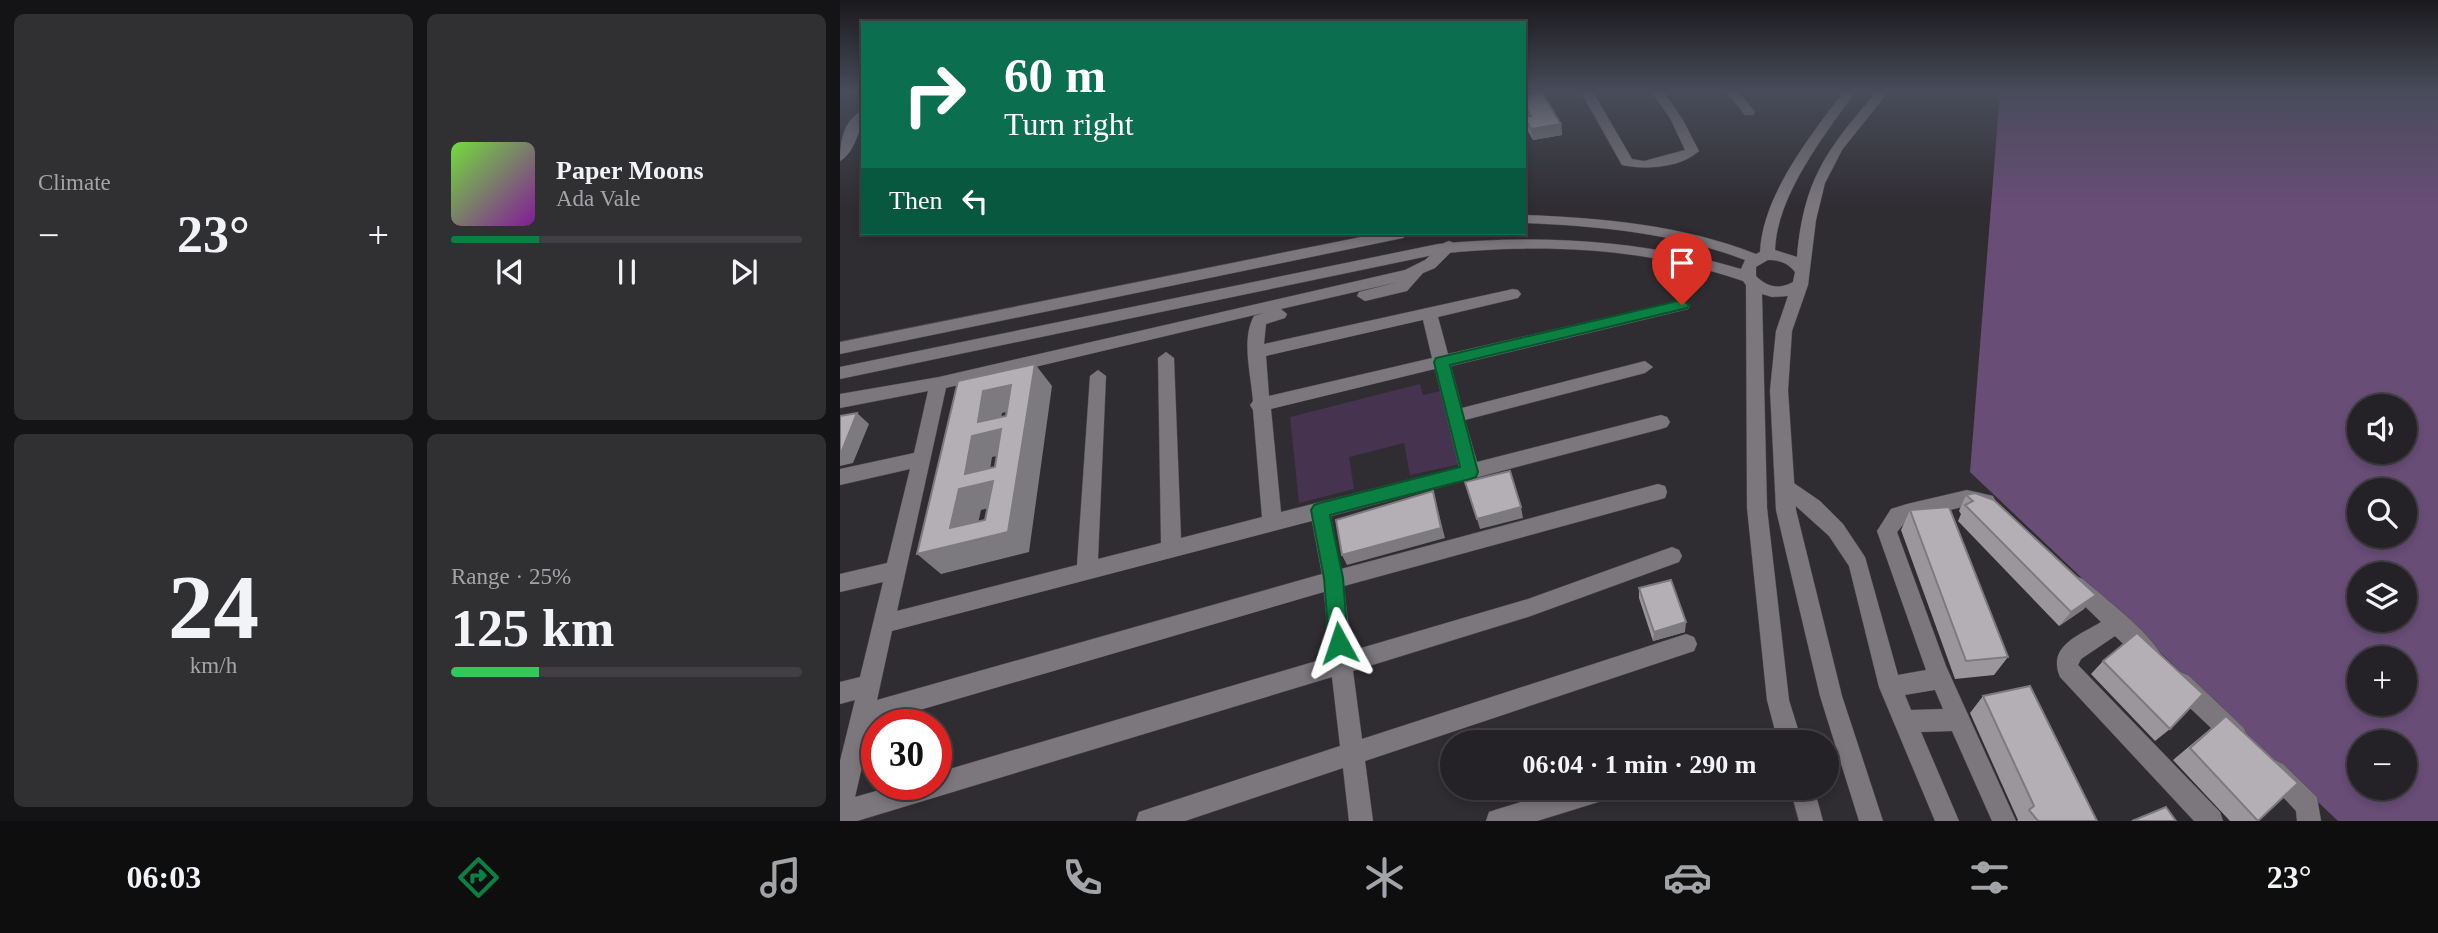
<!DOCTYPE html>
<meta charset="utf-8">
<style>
:root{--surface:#242226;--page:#302f32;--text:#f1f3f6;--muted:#a3a4a7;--line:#413f43;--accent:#0b8043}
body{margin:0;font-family:Georgia,serif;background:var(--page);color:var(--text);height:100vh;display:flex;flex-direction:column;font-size:26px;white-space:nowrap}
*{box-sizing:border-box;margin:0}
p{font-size:23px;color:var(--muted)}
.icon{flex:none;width:38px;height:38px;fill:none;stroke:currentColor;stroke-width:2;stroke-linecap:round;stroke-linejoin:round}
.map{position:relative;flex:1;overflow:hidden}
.drawer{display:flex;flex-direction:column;gap:14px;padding:14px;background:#141315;width:840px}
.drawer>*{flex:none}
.hud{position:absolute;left:21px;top:21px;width:665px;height:214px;border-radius:0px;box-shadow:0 4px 10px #0003,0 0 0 2px var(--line);background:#0b6e4f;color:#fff;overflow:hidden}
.fabs{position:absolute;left:1507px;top:394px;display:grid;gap:14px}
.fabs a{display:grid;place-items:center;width:70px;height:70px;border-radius:50%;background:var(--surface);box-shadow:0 4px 10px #0003,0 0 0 2px var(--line);font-size:35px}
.speed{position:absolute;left:21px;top:709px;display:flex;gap:14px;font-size:35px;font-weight:700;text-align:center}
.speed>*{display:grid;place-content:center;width:91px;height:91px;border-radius:50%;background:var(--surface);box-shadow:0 4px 10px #0003,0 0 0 2px var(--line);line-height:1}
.speed .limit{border:10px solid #d22;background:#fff;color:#111}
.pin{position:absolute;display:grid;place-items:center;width:60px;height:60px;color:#fff;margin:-72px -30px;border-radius:50% 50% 50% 0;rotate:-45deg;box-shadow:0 0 7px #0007}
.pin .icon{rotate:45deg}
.me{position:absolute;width:77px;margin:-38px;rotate:355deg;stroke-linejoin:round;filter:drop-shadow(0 0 5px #0008)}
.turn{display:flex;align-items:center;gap:24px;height:147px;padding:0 28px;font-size:32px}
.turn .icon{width:91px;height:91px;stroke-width:2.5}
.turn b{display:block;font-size:49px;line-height:60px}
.then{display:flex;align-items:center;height:66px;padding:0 28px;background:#0003;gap:14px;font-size:26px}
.big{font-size:52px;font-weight:700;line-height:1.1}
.drawer .widget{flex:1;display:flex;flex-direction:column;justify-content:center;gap:10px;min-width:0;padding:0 24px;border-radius:10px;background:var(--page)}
.drawer .dial{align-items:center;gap:0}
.dial b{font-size:91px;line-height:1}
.song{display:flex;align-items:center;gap:21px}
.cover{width:84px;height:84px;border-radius:10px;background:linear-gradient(135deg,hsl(100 70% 55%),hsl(290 70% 35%))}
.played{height:7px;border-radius:4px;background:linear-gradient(90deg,var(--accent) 25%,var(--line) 25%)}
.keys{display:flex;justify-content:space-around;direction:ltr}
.heat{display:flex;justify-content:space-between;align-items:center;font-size:38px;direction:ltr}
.charge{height:10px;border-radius:5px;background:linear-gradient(90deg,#34c759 25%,var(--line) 0)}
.drawer .tiles{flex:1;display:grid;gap:14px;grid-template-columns:repeat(2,1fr)}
.trip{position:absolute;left:600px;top:730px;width:399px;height:70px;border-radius:35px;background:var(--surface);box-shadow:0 4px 10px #0003,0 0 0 2px var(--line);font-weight:700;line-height:70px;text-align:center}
.tabs{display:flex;height:112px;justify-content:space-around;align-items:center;background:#0e0e0f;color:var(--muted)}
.tabs .icon{width:49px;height:49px}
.tabs .selected{color:var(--accent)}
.tabs b{font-size:32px;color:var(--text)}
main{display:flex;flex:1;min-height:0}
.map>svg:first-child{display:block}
</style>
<main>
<section class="drawer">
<div class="tiles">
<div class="widget"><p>Climate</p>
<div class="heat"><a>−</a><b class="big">23°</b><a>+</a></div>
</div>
<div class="widget">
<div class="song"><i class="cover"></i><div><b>Paper Moons</b><p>Ada Vale</p></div></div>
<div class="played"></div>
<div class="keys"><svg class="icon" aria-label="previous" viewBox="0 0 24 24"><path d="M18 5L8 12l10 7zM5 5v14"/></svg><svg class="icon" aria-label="pause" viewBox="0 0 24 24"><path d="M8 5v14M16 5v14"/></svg><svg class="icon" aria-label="next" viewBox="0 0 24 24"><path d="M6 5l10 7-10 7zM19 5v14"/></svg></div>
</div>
<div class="widget dial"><b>24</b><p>km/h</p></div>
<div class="widget"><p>Range · 25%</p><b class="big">125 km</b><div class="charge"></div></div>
</div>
</section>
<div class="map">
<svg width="1598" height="821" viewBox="0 0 1598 821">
<rect width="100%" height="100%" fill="#302d32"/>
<path fill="#463350" d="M580,384L583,395L605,390L625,463L570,475L564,443L509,457L514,489L459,503L450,417Z"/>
<path fill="#684d77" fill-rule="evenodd" d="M1160,92H1598V821H1498L1130,472ZM1519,406H1564V452H1519ZM1519,490H1564V536H1519ZM1519,574H1564V620H1519ZM1519,658H1564V704H1519ZM1519,742H1564V788H1519Z"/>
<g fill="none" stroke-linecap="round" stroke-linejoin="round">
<defs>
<path id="street" d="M741,92H753L792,159L804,161L845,150L831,120L812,92H824L843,120L859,151C841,168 804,170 782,165Z
M887,92H899L915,112L913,115H905Z
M23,111C23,125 13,155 0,161C0,143 3,119 23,111Z
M609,241L614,243L616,246L614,249L595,268L583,273L567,291L525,301L517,296L519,292L558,282L441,309L447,314L445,318L426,324L424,344L673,289L678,290L681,294L678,298L598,317L608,354L842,300L850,305L848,309L611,366L622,408L805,361L813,367L805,373L625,420L637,462L821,415L827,417L830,422L827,427L821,429L491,516L501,569L818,484L825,486L827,492L825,498L818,500L504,586L511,651L688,599L832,547L839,550L842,556L839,562L688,617L513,671L522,739L846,634L854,637L857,644L854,651L525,761L533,821H509L503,768L345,821H296L299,812L308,809L500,746L492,677L17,821H0V761L15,700L0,704V682L20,677L43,582L0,592V574L47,563L70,469L0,485V469L74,453L88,391L0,408V394L99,377L565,270L585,260L604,243ZM423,313L414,316C401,339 411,375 413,401L410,405L413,410L422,517L341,538L334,358L326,352L318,358L321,543L258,559L266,376L258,370L250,376L237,565L57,611L106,388ZM583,320L592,358L429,396L426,356ZM595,369L619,467L441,512L431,409ZM472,521L482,574L37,700L52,631ZM484,592L490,657L96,773V784H61L15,797L32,724Z
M945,477L980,501L1003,524L1025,557L1058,675L1086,670L1037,531L1051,509L1067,504L1127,490L1153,496L1156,502L1153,508L1146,510L1127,506L1067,520L1057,532L1106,666L1176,821H1152L1112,731L1081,732L1119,821H1095L1039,687L1009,566L989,536L938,490L936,485L938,480ZM1095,690L1103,709L1071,710L1065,695Z
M1236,576L1243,579C1262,596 1312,634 1321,655L1318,662L1310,665L1302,662L1275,636L1241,659L1238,665L1380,812L1383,821H1354L1220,677C1207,646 1238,636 1261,622L1229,591L1226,585L1229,579Z
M1340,672L1348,675L1404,728L1407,736L1404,744L1396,747L1388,744L1332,691L1329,683L1332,675Z
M1435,760L1443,764L1477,797L1481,821H1457L1456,811L1427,780L1423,772L1427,764Z
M728,788H777L773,796L765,800L697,821H646L649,812L658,809Z"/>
<path id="secondary" d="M1003,92H1015C984,136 937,195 935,250L957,257C964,178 987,150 1036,92H1048L1002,150L985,183L976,220L968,285L952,331L948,390L956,510L1002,696L1043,821H1019L980,696L936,510L930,390L936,331L948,296L932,297L922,294L927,508L949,700L962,742H938L927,700L907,508L906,285L903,281C806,247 698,243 598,254L0,379V367L598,244C699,234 803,240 901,269L905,260C835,233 759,226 684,223V215C763,218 842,225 916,254L920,252C923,194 970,137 1003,92ZM928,260C940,260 948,263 955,272L953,282C939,290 927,287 916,276V267Z
M541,233H570L563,238L0,354V342Z
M950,788H974L983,821H959Z"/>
</defs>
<use href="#street" stroke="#4b484d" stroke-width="1"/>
<use href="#secondary" stroke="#4b484d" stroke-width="1"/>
<use href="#street" fill="#7b777d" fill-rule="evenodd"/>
<use href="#secondary" fill="#7b777d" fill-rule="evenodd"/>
</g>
<path fill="#9a969c" d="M684,96L721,124L722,135L693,140L686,128L684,117H687L684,112Z
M1126,495L1244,609L1219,626L1118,521L1121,514L1119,511Z
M1070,510L1168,657L1154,675L1115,679L1061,530Z
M799,588L845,632L813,641L799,598Z
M1263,661L1330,729L1315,741L1251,674Z
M1143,696L1257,821H1177L1178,820L1130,713Z
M1386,716L1418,821H1390L1333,760L1370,729Z"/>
<path fill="#7d7a7f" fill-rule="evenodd" d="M721,124L722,135L693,140L691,129Z
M195,364L212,386L189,552L101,574L77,554L110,528L119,489L125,474L132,436L143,391ZM188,407L168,532L134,541L141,510L173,502L153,481L148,483L152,457L180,451L161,429L159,430L162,413Z
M17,413L29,424L13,463L0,466V453Z
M593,491L605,538L507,565L502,555Z
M681,507L683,518L640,529L637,519Z
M1256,595L1244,609L1219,626L1231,612Z
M846,622L845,632L813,641L814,632Z"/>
<path fill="#b3afb5" stroke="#7d7a7f" stroke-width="2" fill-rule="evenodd" d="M702,92L721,124L691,129L684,117L691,116L684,103V96Z
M195,364L168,532L77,554L118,381ZM171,385L166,416L138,422L143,391ZM161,429L155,467L125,474L132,436ZM153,481L145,520L110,528L119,489Z
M17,413L1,453H0V416Z
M670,471L681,507L637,519L625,482Z
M593,491L601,528L502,555L496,520Z
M1135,493L1154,500L1256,595L1231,612L1125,505L1133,501L1126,495Z
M1109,507L1168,657L1126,661L1070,510Z
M831,580L846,622L814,632L799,588Z
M1297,633L1363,694L1330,729L1263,661Z
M1190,686L1257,821H1198L1189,810L1194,806L1143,696Z
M1386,716L1458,783L1418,821L1350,748Z
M1326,807L1336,821H1292Z"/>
<linearGradient id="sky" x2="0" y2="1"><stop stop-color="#1a191c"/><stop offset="0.44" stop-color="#484c5a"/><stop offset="1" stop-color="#484c5a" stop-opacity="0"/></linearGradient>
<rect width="1598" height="207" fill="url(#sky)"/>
<path fill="#0b8043" stroke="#07532c" stroke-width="2" d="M842,300L849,305L847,308L610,365L638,472L636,477L630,479L490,515L503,578L508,643L506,649L499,652L492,649L489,643L484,578L471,510L474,505L480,503L620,467L594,362L596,358Z"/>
</svg>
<div class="fabs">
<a><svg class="icon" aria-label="sound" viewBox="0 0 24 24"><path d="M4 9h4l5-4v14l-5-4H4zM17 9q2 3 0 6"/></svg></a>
<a><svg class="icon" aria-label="search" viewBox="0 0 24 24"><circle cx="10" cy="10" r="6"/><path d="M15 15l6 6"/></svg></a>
<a><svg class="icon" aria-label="layers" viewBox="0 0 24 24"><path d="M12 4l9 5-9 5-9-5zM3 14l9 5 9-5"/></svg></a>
<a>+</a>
<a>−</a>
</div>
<div class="speed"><div class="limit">30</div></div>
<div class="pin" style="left:842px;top:305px;background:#d93025"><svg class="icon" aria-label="arrive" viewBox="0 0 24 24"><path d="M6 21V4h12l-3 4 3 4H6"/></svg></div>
<svg class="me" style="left:499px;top:643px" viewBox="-20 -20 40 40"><path d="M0-17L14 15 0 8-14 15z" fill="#0b8043" stroke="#fff" stroke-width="4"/></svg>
<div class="trip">06:04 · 1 min · 290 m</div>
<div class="hud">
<div class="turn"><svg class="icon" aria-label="right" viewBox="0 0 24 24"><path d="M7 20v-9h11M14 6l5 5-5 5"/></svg><div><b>60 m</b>Turn right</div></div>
<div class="then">Then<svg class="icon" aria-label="left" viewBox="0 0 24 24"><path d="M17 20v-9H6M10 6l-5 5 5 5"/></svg></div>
</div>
</div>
</main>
<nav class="tabs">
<b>06:03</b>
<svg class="icon selected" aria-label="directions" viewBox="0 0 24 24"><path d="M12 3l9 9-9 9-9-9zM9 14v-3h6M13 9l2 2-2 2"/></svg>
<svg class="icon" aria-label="music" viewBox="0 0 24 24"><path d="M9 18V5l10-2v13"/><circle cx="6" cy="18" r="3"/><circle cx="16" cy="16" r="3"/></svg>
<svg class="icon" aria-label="phone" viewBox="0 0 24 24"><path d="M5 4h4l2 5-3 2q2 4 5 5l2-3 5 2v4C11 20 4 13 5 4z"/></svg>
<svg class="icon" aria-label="climate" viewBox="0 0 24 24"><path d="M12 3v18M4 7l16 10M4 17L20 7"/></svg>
<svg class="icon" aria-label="car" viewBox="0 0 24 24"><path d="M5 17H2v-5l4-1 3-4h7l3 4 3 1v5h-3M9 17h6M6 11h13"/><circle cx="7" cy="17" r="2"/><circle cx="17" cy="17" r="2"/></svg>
<svg class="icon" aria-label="filters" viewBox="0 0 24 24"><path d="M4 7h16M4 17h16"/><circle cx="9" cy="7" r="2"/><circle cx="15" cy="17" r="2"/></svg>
<b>23°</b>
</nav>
